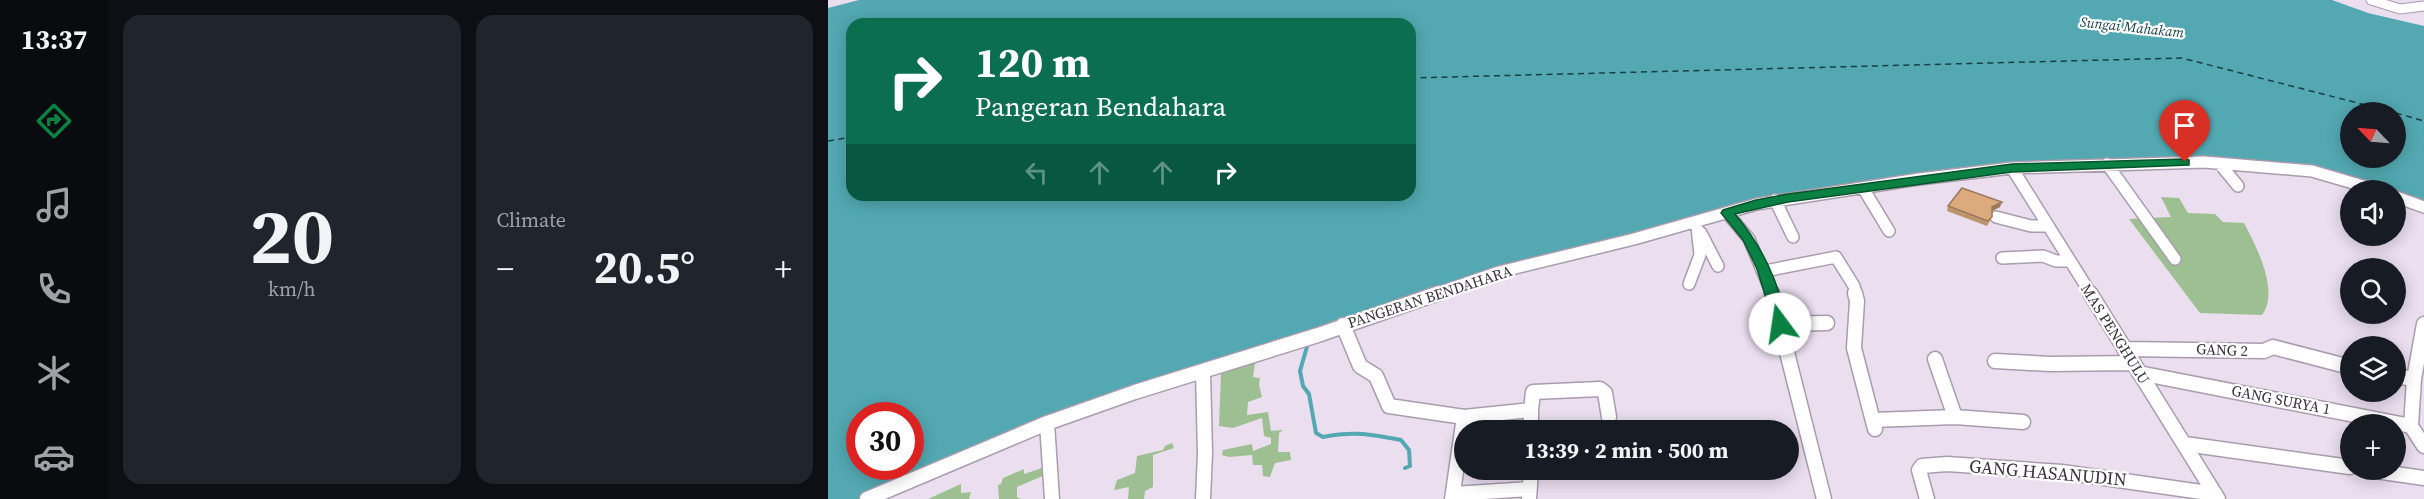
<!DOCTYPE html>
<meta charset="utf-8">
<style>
:root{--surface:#171b24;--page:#20242c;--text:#f1f3f6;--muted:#9ea1a6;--accent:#0b8043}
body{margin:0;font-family:"Source Serif 4",serif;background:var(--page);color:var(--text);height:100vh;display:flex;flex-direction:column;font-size:22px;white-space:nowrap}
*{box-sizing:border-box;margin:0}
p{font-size:20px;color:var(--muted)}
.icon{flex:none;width:33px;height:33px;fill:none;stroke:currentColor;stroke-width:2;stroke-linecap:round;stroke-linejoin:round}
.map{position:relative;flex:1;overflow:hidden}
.drawer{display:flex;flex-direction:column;gap:15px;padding:15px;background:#0d0f14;width:720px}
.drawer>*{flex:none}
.top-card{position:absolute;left:18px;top:18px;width:570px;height:183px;border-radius:18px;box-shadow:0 3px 15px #0003;background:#0b6e4f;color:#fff;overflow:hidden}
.needle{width:39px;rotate:295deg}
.tools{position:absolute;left:1512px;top:102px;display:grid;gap:12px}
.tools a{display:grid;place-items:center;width:66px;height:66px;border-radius:50%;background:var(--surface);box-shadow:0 3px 15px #0003;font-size:30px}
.speed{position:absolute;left:18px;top:402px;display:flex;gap:12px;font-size:30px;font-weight:700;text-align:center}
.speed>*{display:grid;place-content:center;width:78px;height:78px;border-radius:50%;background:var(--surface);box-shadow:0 3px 15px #0003;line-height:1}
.speed .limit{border:9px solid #d22;background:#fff;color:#111}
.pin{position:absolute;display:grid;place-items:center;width:51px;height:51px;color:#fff;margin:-62px -26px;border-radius:50% 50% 50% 0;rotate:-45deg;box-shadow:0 0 6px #0007}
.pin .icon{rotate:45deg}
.me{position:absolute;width:66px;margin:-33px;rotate:346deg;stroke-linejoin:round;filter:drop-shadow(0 0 4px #0008)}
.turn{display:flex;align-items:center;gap:21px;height:126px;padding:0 30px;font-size:27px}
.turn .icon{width:78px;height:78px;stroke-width:2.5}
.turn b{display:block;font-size:42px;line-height:51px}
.lanes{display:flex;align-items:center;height:57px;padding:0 30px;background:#0003;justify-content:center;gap:30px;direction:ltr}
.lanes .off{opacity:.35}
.big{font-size:45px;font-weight:700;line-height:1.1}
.drawer .widget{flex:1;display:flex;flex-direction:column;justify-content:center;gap:9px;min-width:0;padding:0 21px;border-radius:18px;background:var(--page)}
.drawer .dial{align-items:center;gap:0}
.dial b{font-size:78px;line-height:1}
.heat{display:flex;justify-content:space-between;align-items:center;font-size:33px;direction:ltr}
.drawer .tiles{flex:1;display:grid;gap:15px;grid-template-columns:repeat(2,1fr)}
.trip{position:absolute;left:626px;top:420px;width:345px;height:60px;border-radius:30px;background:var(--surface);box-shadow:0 3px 15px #0003;font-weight:700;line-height:60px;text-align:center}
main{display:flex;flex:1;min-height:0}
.menu{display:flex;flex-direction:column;width:108px;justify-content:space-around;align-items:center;background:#090b0e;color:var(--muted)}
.menu .icon{width:42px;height:42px}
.menu .on{color:var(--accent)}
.menu b{font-size:27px;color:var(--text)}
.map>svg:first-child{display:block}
</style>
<main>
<nav class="menu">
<b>13:37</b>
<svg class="icon on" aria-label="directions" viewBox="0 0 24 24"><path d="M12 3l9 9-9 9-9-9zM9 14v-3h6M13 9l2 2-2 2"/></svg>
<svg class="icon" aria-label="music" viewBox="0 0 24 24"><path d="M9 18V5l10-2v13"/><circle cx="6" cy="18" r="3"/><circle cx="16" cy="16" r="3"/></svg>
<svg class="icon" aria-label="phone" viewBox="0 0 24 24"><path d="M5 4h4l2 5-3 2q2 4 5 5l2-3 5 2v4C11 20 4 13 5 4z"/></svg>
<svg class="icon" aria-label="climate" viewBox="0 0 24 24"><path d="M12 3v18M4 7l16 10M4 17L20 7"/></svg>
<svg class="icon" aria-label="car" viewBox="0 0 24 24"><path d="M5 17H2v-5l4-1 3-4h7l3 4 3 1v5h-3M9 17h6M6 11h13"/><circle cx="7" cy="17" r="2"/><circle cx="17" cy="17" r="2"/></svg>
</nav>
<section class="drawer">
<div class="tiles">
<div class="widget dial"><b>20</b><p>km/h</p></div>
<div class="widget"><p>Climate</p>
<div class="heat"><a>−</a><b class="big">20.5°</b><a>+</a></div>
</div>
</div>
</section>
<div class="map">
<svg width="1596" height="499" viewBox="0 0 1596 499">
<rect width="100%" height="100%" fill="#eadeef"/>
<path fill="#9ebf92" d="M1333,197L1351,198L1360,213L1387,214L1395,222L1416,223C1428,246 1452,291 1434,315L1372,313L1301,219L1343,217Z
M422,363H427L425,377L432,378L431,385L434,397L420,402L419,415L440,412L443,431L455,430L451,433L450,452H462L463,460L447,463L442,477L435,476L434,465H425L424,455L401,457L394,455L395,450L424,444L425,451L443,444V438L436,436L434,418L405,428L391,426L393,374Z
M344,443L346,448L325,455V487L317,491L316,499H300L301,487L286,490L289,480L307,473L309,456L335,450L337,446Z
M217,467V475L189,487V497L193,499H171L170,485L173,484L175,478L196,469V474Z
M133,484V493L143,492L141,499H100Z"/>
<path fill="#53a8b1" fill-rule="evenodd" d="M31,0H1504L1540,13L1596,26V205L1568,195V190H1552L1490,170L1283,162L1009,191L670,270L369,373L36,499H0V8ZM24,24H582V195H24ZM1522,112H1568V158H1522ZM32,416H82V466H32Z"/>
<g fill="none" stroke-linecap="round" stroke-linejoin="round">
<path stroke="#53a8b1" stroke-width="4" d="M480,343L472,371L475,386L481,394L488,433L495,437C526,431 542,434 573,440L581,450L582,466L577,468"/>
<path stroke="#174044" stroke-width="1.5" stroke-dasharray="6 4.5" stroke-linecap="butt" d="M582,78L1354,58L1565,112
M1568,113L1596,121
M0,141L24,137"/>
<defs>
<path id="minor-far2" d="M1543,0L1572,9L1596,6"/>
<path id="minor-far1" d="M1279,164L1347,259
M1392,164L1410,186
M1184,168L1263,294
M1035,188L1061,231
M1568,197L1596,207
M947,200L965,237
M899,213L921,239L944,294
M1168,217L1203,226H1220
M873,233L890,266
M1174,258L1215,256L1228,261H1242
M937,271L1008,257L1026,286L1028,294
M861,284L872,255L869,227
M607,294L671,272L806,239L929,204L1091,179L1184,168L1376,162L1484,171L1549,190"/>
<path id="minor" d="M944,293L996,499
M1027,293L1029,301L1026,348L1047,429
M1262,293L1390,499
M952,324L999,323
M515,325L532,366L548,376L561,406L636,417L703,410V430
M1296,349L1436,351L1445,347L1522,367
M1107,359L1127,417
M1167,361L1222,364L1305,363
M375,372L377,453L375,499
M1311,373L1583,426L1586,379L1596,324
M1568,376L1586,379
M703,410L705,392L772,389L777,393L781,417
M1045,420L1127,417L1195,422
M219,423L224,499
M1583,426L1596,446
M1357,444L1522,467
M1541,470L1596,478
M625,494L701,489
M39,499L219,423L307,392L490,335L611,293
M624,499L636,417
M701,499L703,470
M1099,499L1091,470L1094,466L1119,464L1234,472L1387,494"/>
</defs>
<use href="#minor-far2" stroke="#a89cad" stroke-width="11"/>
<use href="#minor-far1" stroke="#a89cad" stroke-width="14"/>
<use href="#minor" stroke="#a89cad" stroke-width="17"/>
<use href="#minor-far2" stroke="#fff" stroke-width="9"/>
<use href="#minor-far1" stroke="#fff" stroke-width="11"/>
<use href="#minor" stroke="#fff" stroke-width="14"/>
</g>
<path fill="#bd936c" d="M1120,206L1172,207L1164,211V217L1159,226L1119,211Z"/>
<path fill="#9a7858" d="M1174,202L1172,207L1162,212L1164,207Z"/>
<path fill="#dcab7d" stroke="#9a7858" stroke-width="1.5" d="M1134,188L1174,202L1164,207V217L1160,221L1120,206Z"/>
<path fill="#0b8043" stroke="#07532c" stroke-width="1.5" d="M1357,159L1361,160V165L1184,172L960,202L907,214C935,247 950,282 960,324L958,327H947L929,269L915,240L893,213L895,210L928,200L960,194L1184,164Z"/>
<g text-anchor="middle" stroke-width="4.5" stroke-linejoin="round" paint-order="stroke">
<g font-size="14" font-style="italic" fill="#174044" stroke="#fff">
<text transform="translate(1304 27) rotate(6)" y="5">Sungai Mahakam</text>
</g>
<g font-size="15" fill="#363238" stroke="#fff">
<text transform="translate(602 297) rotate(-18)" y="5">PANGERAN BENDAHARA</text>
<text transform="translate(1287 334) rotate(58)" y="5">MAS PENGHULU</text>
<text transform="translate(1394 350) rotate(2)" y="5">GANG 2</text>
<text transform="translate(1453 400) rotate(11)" y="5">GANG SURYA 1</text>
</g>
<g font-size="18" fill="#363238" stroke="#fff">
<text transform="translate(1220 473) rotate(5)" y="6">GANG HASANUDIN</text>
</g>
</g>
</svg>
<div class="tools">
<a><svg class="needle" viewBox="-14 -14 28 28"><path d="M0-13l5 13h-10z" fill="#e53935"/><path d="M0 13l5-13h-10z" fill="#9ea1a6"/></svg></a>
<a><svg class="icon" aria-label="sound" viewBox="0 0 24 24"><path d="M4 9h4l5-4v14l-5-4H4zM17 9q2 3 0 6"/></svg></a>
<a><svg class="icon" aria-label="search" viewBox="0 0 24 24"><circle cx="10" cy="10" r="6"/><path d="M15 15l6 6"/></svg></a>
<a><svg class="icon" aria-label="layers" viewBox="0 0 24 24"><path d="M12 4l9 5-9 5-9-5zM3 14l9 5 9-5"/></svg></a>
<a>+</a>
</div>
<div class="speed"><div class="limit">30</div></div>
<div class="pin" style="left:1357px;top:162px;background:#d93025"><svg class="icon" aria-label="arrive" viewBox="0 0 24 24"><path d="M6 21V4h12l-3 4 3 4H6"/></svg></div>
<svg class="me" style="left:952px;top:324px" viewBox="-20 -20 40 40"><circle r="19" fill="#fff"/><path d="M0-13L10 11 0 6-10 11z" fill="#0b8043"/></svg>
<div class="trip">13:39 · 2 min · 500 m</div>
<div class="top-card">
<div class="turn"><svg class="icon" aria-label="right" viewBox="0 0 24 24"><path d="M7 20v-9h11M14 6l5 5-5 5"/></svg><div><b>120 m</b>Pangeran Bendahara</div></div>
<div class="lanes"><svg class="icon off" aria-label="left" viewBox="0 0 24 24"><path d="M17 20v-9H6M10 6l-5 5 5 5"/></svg><svg class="icon off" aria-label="ahead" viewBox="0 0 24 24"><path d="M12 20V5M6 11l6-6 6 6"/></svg><svg class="icon off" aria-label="ahead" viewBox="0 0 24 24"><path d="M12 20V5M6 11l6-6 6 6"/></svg><svg class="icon" aria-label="right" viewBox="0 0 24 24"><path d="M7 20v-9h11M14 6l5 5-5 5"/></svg></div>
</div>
</div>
</main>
